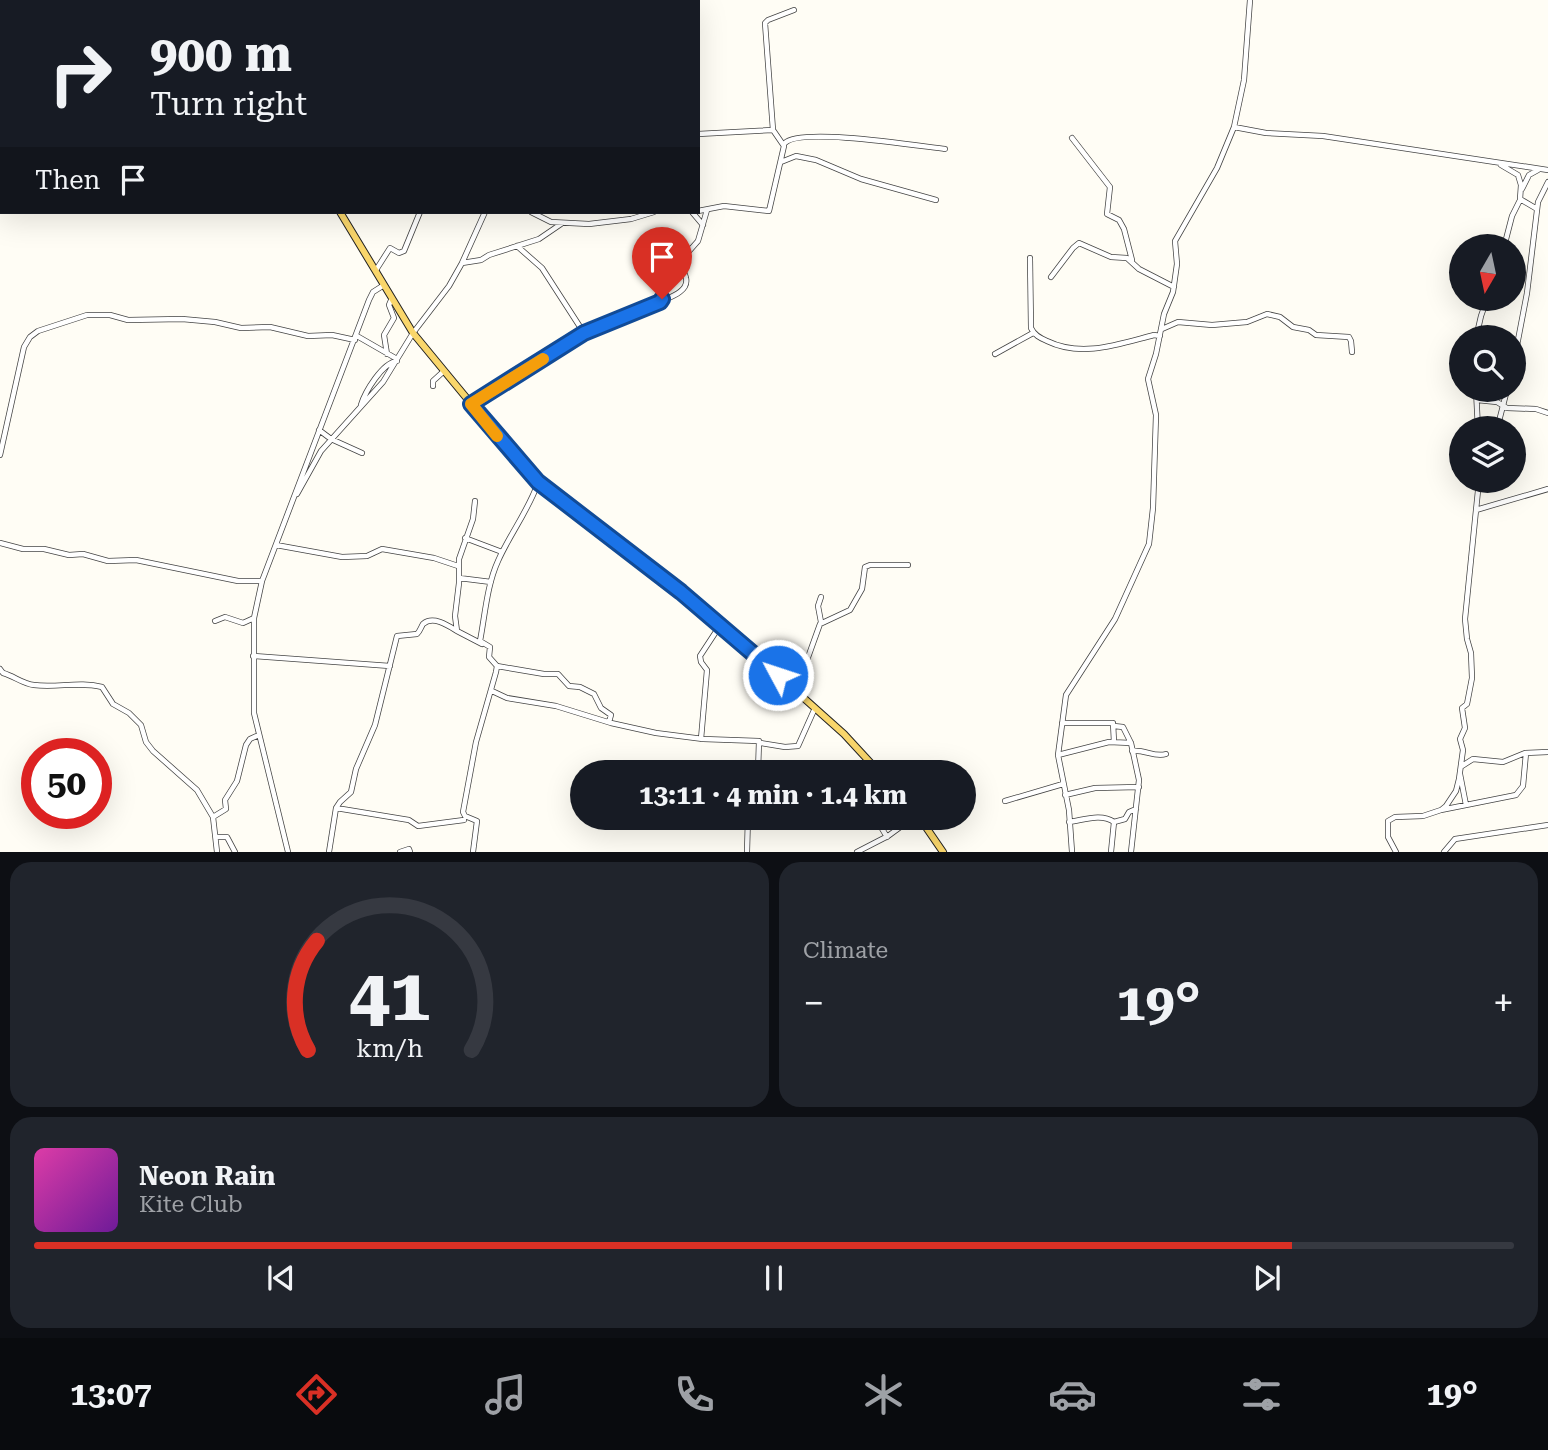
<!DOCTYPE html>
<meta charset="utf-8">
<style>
:root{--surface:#171b24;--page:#20242c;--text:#f1f3f6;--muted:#9ea1a6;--line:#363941;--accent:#d93025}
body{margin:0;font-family:"Roboto Serif",serif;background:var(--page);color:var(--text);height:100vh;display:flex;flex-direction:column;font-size:26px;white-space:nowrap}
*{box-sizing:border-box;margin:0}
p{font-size:23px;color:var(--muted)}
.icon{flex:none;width:38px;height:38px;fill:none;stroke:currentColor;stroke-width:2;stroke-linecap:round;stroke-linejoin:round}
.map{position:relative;height:852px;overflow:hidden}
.sheet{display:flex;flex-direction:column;gap:10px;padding:10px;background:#0d0f14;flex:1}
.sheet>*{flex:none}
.guide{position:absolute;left:0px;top:0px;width:700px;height:214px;box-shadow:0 7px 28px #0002;background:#171b24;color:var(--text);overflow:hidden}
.needle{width:46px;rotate:189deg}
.tools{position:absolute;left:1449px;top:234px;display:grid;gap:14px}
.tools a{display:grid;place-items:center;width:77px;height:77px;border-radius:50%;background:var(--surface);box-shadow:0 7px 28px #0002;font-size:35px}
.speed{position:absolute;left:21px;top:738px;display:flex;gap:14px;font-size:35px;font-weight:700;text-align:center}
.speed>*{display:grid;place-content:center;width:91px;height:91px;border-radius:50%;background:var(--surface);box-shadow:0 7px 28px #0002;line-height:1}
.speed .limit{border:10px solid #d22;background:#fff;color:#111}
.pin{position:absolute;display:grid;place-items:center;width:60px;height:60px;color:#fff;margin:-72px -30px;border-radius:50% 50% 50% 0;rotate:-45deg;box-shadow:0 0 7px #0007}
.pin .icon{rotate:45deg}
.me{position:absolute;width:77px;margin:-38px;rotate:310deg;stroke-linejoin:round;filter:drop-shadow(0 0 5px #0008)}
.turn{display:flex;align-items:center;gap:24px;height:147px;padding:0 35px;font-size:32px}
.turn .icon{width:91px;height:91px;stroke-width:2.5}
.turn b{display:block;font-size:49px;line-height:60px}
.then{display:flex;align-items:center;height:66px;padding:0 35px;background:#0003;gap:14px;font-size:26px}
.big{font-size:52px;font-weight:700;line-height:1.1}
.sheet .card{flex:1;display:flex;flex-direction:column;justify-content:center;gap:10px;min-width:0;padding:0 24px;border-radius:21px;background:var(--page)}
.sheet .dial{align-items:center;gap:0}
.dial svg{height:182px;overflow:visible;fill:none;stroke:var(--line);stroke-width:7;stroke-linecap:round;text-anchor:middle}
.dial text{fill:var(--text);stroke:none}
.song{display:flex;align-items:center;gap:21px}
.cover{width:84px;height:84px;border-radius:10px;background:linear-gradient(135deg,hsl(320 70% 55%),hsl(280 70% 35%))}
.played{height:7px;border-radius:4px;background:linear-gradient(90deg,var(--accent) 85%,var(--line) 85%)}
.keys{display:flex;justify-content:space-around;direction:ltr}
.heat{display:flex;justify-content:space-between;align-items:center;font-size:38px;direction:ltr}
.sheet .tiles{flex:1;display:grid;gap:10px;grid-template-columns:1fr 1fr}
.card:last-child{grid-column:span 2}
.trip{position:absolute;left:570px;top:760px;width:406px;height:70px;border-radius:35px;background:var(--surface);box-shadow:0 7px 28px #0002;font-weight:700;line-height:70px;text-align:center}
.tabs{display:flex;height:112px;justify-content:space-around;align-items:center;background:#090b0e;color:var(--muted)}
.tabs .icon{width:49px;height:49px}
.tabs .current{color:var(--accent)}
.tabs b{font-size:32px;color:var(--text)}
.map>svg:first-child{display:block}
</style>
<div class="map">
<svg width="1548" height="852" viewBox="0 0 1548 852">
<rect width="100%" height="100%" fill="#fffdf5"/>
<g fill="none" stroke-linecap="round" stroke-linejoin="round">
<defs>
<path id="minor" d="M7,0L12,2
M44,0L45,2
M60,0L67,2
M215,2L219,0
M409,2L413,0
M539,2V0
M0,21L2,18
M0,26H2
M0,53H2
M0,79H2
M0,107H2
M1234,127L1266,133L1323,136L1548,170
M698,134L773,130
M1072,138L1110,187L1107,214L1119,220L1124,229L1132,260
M785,143C800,127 919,146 945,149
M781,162L796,156L816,160L861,179L936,200
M1501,165L1518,175L1521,185L1520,199L1537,209
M1522,189L1529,175L1538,170
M698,211L724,206L769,211L784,146L773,130L765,23L768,20L794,10
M531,212L551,222L589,224L631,219L654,212
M692,212L703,225
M517,246L542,268L584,333
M1504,247L1512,216L1520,200
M1030,258L1031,328C1034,335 1040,338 1047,341C1082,358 1119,344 1154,335L1160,336
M462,263L481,260L489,255L539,239L561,224
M376,270L390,248L399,253L404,251L420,212
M1051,277L1073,248L1079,243L1111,257L1127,258L1139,269L1174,287
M662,301C671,297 689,291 686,278C685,273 681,267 680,262
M1162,329L1178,322L1212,325L1247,322L1267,314L1280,317L1293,327L1309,330L1316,335L1349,337L1351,341L1352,352
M357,336L397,359
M1476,338L1481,316L1487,299
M387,354L384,335L394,318L389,305L392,298
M995,354L1033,333
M1514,361L1527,293L1538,202L1548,182
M433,386V381L444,371
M1476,390L1478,429
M1477,400L1497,402L1507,408L1536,409L1548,413
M472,404L584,333L660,302L663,292L674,277L675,267L698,241L707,210
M361,405C365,392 382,363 397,361
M1497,429L1507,390
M319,430L331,439L362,453
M0,455L24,347L30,337L38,331L87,315H110L128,320L182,319L215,322L241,328L270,327L308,336L332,335L355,340
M297,494L321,451L383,382L413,333L449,286L462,263L485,212
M475,501L473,519L459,559V583L455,616L457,631L482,644
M1476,510L1479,481
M465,538L502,552
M0,543L23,549H44L69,555L83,554L108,561L136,560L238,581H262
M276,545L342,557L367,556L382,549L434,558L458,566
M459,578L491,582
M215,621L225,617L243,623L254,618
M821,622L818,606L821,597
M253,656L390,666
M497,666L544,674H558L569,686L580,687L594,694L601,708L611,715L609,722
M0,669L3,673C14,676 23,684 34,685C57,688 80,681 102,687L113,704L129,713L141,725L146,742L153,751L197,790L213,817L217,852
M492,691L507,698L556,706L611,723L656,733L703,739L759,741L758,772
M799,694L802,688V674L820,624L850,610L862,589L865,567L870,565H908
M1062,723H1113L1114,742
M1114,726L1123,727L1131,743L1139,780L1131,852
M701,739L707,670L701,662L700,656L721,624
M761,743L785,747L798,746L815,708
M1132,751C1144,749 1155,758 1166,754
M1058,755L1109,742L1131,743
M1462,766L1473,759L1503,762L1525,753L1548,752
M1460,774L1466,805
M964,778L966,777
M1065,795L1095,788L1139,787
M1005,801L1063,784
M336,808L409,820L418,826L464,820
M1441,810L1516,795L1523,786L1526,753
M213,817L226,809L225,800L237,781L246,745L250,739L259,735
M875,817L887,837
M1069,822C1084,820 1101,813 1114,822
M861,823L866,817
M216,837H227L235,852
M288,852L254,713V618L262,581L369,300L373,292L384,285
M329,852L336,808L340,802L351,792L356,769L375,725L397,636L417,634C420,631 421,627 423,624C433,615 449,626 457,631
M400,852L409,849L410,852
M473,852L477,821L465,816L463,812L476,742L496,672L497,666L489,657L490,647L480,641C485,615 487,585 498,561C510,534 528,511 538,483
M747,852L748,817
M857,852L888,836L914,817
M1072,852L1069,810L1058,755L1066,695L1115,619L1149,544L1153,508L1156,415L1148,379L1156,354L1164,314L1173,292L1177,264L1175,241L1217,168L1234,127L1244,80L1250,0
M1111,852L1114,822L1125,819L1129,812L1136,809
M1396,852L1388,837V821L1395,817L1423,816L1441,810L1446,806L1456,791L1459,779L1463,750L1460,739L1465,728L1462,708L1467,704L1472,678L1471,653L1467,639L1465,619L1476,510L1548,489
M1444,852L1455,839L1548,825"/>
<path id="major" d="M183,0L184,2
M340,212L413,333L525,469L538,482L721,624L844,734L879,772
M919,817L943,852"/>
</defs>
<use href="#minor" stroke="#444" stroke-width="6"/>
<use href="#major" stroke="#222" stroke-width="8"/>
<use href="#minor" stroke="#fff" stroke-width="4.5"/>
<use href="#major" stroke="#f9d66b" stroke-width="6"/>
</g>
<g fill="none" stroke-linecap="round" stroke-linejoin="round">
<defs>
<path id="route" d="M662,299L660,302L584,333L471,404L538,482L681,592L778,675"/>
</defs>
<use href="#route" stroke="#114b97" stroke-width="18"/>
<use href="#route" stroke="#1a73e8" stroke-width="12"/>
<path stroke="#f59e0b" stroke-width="12" d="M497,436L471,404L543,359"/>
</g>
</svg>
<div class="tools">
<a><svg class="needle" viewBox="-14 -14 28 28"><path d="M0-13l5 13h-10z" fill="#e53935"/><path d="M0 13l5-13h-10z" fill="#9ea1a6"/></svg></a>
<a><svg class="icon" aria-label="search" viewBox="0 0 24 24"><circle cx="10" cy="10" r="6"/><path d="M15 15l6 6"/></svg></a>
<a><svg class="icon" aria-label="layers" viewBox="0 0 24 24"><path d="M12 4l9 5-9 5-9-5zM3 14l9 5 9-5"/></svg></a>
</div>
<div class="speed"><div class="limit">50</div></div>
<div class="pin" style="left:662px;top:299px;background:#d93025"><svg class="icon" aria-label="arrive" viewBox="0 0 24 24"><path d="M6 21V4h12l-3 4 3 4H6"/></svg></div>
<svg class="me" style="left:778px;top:675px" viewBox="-20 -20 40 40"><circle r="17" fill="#1a73e8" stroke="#fff" stroke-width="3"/><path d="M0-11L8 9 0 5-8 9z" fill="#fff"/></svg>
<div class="trip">13:11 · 4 min · 1.4 km</div>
<div class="guide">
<div class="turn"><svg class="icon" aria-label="right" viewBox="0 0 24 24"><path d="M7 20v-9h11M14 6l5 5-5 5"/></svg><div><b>900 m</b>Turn right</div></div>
<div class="then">Then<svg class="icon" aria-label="arrive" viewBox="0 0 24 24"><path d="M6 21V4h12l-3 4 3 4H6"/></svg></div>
</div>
</div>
<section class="sheet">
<div class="tiles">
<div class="card dial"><svg viewBox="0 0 100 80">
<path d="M14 69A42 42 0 1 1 86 69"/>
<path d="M14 69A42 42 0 0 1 18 21" stroke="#d93025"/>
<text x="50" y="56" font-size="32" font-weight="700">41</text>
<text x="50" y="72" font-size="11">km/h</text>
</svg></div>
<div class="card"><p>Climate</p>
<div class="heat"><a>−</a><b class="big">19°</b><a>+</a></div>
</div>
<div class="card">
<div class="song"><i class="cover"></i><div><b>Neon Rain</b><p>Kite Club</p></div></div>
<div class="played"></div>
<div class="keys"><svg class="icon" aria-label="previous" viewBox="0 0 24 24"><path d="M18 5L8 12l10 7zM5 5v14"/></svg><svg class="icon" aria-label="pause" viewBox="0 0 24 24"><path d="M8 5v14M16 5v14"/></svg><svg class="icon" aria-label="next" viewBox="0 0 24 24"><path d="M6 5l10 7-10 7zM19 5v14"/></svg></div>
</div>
</div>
</section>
<nav class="tabs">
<b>13:07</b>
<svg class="icon current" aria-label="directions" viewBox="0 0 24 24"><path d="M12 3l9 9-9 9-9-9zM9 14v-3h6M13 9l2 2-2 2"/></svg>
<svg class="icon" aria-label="music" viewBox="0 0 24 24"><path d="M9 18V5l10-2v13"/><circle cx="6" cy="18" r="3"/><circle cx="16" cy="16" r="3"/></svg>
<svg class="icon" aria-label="phone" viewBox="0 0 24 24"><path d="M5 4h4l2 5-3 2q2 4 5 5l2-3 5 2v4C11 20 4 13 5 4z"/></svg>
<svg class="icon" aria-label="climate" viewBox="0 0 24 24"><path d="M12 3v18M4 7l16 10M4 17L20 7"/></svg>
<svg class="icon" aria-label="car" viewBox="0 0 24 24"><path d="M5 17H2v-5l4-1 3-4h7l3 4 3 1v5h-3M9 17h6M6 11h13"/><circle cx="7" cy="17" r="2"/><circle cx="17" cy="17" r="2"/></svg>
<svg class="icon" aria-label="filters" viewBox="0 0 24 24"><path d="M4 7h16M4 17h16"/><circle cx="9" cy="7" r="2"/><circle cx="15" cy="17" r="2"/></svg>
<b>19°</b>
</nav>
